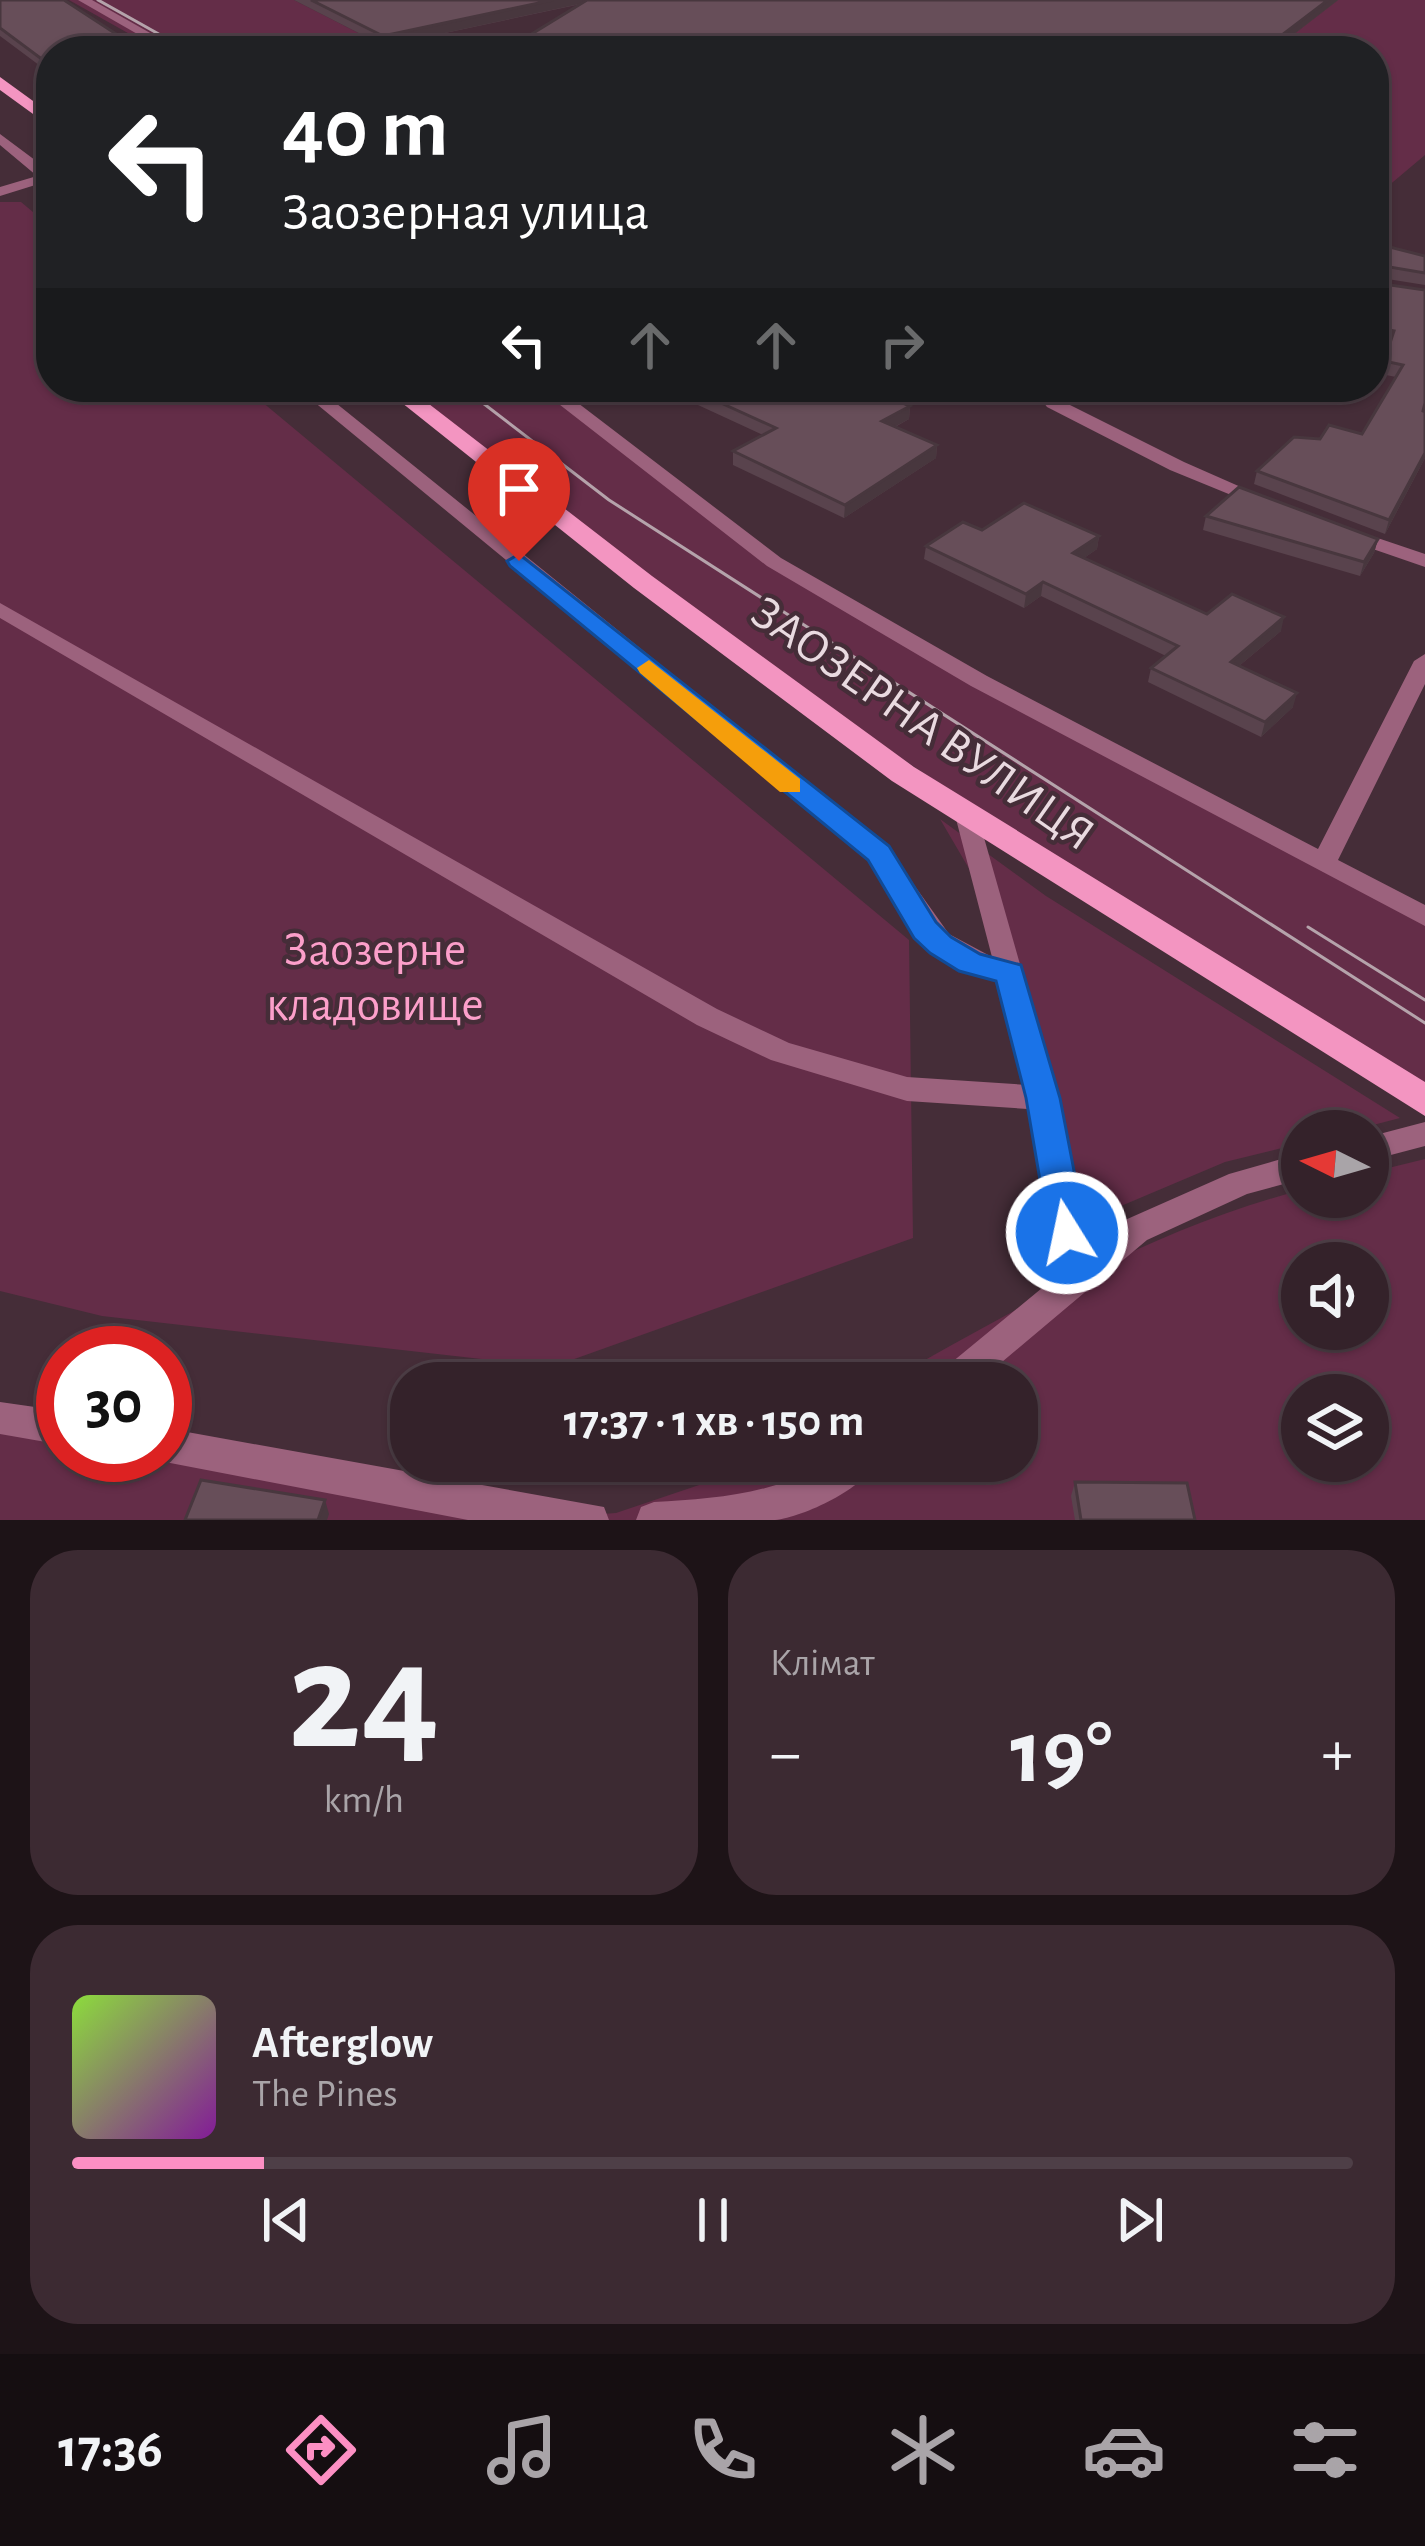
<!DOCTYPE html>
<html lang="uk">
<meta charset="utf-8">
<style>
:root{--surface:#34222a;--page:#3c2a32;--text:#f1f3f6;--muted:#a9a4a8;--line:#4e3f47;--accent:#fc8fc3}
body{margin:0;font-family:"Alegreya Sans",sans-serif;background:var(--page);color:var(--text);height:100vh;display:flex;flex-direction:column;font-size:45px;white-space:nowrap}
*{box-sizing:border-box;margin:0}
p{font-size:39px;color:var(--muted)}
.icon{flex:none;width:66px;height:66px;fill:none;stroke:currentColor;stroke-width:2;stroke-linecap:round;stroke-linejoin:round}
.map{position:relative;height:1520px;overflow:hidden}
.details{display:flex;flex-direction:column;gap:30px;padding:30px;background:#1d1317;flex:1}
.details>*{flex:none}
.hud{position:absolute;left:36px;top:36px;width:1353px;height:366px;border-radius:48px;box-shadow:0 3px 9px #0004,0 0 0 3px var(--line);background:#202124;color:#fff;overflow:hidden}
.needle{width:78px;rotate:275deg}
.controls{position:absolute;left:1281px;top:1110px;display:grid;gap:24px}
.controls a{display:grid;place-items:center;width:108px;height:108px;border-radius:50%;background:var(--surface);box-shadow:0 3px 9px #0004,0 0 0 3px var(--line);font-size:60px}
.speed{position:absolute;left:36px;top:1326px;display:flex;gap:24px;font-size:60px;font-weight:700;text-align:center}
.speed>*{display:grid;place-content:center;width:156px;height:156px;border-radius:50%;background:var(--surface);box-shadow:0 3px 9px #0004,0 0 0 3px var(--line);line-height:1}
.speed .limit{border:18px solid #d22;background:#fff;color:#111}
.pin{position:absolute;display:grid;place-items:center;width:102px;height:102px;color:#fff;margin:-123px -51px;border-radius:50% 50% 50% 0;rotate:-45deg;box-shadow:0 0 12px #0007}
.pin .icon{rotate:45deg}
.me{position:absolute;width:132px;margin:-66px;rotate:350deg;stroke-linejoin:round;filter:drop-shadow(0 0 9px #0008)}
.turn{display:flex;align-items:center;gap:42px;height:252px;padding:0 48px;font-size:54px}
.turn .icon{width:156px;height:156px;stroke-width:2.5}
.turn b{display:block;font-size:84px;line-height:102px}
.lanes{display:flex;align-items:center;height:114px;padding:0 48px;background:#0003;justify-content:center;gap:60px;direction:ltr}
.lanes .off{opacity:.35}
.big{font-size:90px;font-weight:700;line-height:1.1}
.details .card{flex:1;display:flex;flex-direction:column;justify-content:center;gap:18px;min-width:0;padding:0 42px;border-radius:48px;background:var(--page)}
.details .dial{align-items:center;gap:0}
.dial b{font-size:156px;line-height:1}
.song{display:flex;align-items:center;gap:36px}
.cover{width:144px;height:144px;border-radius:18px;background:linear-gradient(135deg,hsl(90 70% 55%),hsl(290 70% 35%))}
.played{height:12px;border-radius:6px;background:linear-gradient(90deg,var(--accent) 15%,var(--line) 15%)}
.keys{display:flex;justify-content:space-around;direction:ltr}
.heat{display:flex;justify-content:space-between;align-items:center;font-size:66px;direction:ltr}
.details .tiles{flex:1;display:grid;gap:30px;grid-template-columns:1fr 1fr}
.card:last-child{grid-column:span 2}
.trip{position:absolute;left:390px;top:1362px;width:648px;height:120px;border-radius:48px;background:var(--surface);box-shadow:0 3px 9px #0004,0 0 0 3px var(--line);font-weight:700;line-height:120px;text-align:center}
.tab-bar{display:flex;height:192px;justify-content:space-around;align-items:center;background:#150e11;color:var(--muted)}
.tab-bar .icon{width:84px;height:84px}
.tab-bar .on{color:var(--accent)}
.tab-bar b{font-size:54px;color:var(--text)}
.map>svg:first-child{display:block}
</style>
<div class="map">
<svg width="1425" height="1520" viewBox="0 0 1425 1520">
<rect width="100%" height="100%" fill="#452d38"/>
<path fill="#642d48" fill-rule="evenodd" d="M69,0H294L384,46L415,51H160Z
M1338,0H1425V155L1374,198V51H1272Z
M0,202H21L51,227V387H244L909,940L913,1238L552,1367L102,1316L0,1291Z
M395,387H546L774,562L1425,917V1092L1071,873L676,605Z
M940,819L1046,896L1400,1118L1350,1131H1302V1143L1225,1162L1043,1239L1041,1066L978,884Z
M1425,1159V1520H523L616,1513L705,1483L745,1461H1017V1383H884C1016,1309 1155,1228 1302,1190V1197H1368V1173ZM1302,1263H1368V1329H1302ZM1302,1395H1368V1461H1302Z
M0,1426L63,1437V1455H161L519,1520H0Z"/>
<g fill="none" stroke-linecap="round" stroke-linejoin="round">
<path fill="#9c627d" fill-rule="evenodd" d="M78,0H92L182,51H167Z
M0,603L717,1009L789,1043L907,1077L1043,1086L1053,1090L1058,1098L1053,1106L1043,1110L907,1101L771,1060L697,1025L0,618Z"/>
<path fill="#9c627d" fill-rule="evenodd" d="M0,134L51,172V184L45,182L0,196V187L37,176L0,145Z
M296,387H316L887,847L949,934L992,957L956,819L959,813H977L1058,1098L1087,1251L1125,1220L1229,1174L1302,1153V1179L1247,1194L1147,1240L977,1383H935L940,1372L1059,1274L1028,1098L997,979C911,953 919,922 869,859Z
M537,387H557L781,558L987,676L1318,849L1414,661L1425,654V684L1338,860L1425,905V926L971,686L767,566Z
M1058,387H1077L1064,402L1184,462L1275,502L1265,508L1258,506L1170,470L1047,407L1044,403Z
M1348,528L1425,554V567L1341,538L1338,534Z
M1425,1122V1146L1368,1161V1137Z
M0,1402L63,1411V1445L0,1434Z
M165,1428L604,1507L609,1520H468L165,1462L152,1455H165Z
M829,1461H877C865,1488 804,1517 775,1520C730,1520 681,1520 636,1520L641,1507L654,1502C714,1499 777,1494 829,1461Z"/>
<path fill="#f395c1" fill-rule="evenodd" d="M0,77L51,114V127L0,90Z
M382,387H407L652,576L914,767L1425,1082V1116L892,781L634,588Z"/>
<path stroke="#b5a3ab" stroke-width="3" d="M98,0L189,51
M462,387L609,500L1425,1023
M1308,927L1425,1000"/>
</g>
<path fill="#59434d" d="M0,0L136,47L51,51V74L0,36Z
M294,0H1338L1272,51L581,4L384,46Z
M1374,243L1425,256V285L1375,277L1423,411L1425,412V458L1385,534L1254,484L1257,471L1320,439L1362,434L1396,377L1381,374L1390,343L1374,340Z
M659,387H914L913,393L899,401L910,406L909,419L895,427L937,445L936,458L844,518L733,465V451L763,435Z
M1206,516L1378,539L1374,553L1360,576L1203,530Z
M1099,536L1097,549L1084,558L1207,614L1281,631L1239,666L1293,707L1261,737L1148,682L1151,668L1166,656L1041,596L1024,608L924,559L926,546Z
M1075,1482L1195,1520H1075L1071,1496Z"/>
<path fill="#48373e" d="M553,0H598L384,46L383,36Z
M1328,0H1338L1272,51H1261Z
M902,387H914L913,393L885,409L886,396Z
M910,406L909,419L881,434L882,421Z
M937,445L936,458L844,518L845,505Z
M1425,453V458L1385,534L1389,520Z
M1099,536L1097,549L1071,567L1073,553Z
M1378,539L1374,553L1360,576L1364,562Z
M1043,582L1041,596L1024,608L1026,594Z
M1284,617L1281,631L1227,676L1231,662Z
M1297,693L1293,707L1261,737L1265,722Z
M325,1500L329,1514L327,1520H318Z"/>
<path fill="#674e59" stroke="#48373e" stroke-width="3" d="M0,0H64L136,47L155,43L168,51H51V66L0,28Z
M311,0H553L383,36Z
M587,0H1328L1261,51H504Z
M1374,243L1425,256V273L1378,265L1374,268Z
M1374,274L1376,283L1425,290V403L1423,411L1425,412V453L1389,520L1257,471L1294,437L1320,439L1329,425L1362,434L1403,365L1384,361L1394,331L1374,327Z
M686,387H902L886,396L910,406L882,421L937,445L845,505L733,451L776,428Z
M1239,487L1378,539L1364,562L1206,516Z
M1024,503L1099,536L1073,553L1207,614L1232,594L1284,617L1231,662L1297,693L1265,722L1151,668L1178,646L1043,582L1026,594L926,546L963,522L982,530Z
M201,1480L325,1500L318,1520H185Z
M1075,1482L1187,1483L1195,1520H1081Z"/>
<path fill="#1a73e8" stroke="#114b97" stroke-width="3" d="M519,554L889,846L936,922L951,937L980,954L1021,965L1060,1098L1086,1233L1080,1244L1067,1249L1055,1244L1049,1233L1026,1098L996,981L959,971L930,953L914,938L868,860L510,566L507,561Z"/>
<path fill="#f59e0b" d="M649,660L800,779V792H780L640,673L637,668Z"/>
<g text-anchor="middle" stroke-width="9" stroke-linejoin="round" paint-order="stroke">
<g font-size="48" fill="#e9dae0" stroke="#452d38">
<text transform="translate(924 722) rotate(35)" y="17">ЗАОЗЕРНА ВУЛИЦЯ</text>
</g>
<g font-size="48" fill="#fc9fca" stroke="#452d38">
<text x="375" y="965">Заозерне<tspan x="375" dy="55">кладовище</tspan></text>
</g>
</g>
</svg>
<div class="controls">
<a><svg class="needle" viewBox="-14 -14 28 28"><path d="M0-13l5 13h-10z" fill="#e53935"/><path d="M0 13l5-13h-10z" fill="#a9a4a8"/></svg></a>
<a><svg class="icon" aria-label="sound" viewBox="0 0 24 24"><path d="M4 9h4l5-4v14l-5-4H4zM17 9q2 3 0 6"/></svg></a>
<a><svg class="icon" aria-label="layers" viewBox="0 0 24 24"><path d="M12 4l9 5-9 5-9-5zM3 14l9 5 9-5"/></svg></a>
</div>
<div class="speed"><div class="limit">30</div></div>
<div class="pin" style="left:519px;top:561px;background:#d93025"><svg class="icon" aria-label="arrive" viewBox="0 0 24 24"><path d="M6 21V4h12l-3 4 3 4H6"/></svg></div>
<svg class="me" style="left:1067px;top:1233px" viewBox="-20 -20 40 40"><circle r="17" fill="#1a73e8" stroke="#fff" stroke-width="3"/><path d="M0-11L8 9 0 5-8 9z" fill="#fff"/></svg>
<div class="trip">17:37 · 1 хв · 150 m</div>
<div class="hud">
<div class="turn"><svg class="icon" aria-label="left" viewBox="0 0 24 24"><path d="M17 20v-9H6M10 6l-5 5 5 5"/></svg><div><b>40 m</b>Заозерная улица</div></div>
<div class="lanes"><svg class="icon" aria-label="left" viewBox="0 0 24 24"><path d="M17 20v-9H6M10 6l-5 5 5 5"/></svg><svg class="icon off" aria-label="ahead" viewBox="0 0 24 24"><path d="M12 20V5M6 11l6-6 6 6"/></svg><svg class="icon off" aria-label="ahead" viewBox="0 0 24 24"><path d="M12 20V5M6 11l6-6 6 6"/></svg><svg class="icon off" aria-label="right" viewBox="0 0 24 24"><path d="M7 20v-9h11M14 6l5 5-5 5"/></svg></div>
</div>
</div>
<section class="details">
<div class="tiles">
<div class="card dial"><b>24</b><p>km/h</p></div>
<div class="card"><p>Клімат</p>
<div class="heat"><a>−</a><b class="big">19°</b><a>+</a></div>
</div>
<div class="card">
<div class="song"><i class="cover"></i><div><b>Afterglow</b><p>The Pines</p></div></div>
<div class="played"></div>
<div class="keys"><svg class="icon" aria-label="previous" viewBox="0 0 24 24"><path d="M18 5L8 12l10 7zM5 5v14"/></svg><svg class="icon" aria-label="pause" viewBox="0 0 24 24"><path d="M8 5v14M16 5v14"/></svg><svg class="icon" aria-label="next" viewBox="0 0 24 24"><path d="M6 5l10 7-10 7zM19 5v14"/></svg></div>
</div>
</div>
</section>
<nav class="tab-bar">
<b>17:36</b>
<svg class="icon on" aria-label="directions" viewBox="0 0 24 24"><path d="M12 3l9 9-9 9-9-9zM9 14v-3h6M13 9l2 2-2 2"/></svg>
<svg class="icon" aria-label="music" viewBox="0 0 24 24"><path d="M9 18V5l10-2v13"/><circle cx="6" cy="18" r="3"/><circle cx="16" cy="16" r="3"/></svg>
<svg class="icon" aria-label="phone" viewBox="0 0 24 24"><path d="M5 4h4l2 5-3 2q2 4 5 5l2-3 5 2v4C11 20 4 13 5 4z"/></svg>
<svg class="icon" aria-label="climate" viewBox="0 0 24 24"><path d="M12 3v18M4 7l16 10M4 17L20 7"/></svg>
<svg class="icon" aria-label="car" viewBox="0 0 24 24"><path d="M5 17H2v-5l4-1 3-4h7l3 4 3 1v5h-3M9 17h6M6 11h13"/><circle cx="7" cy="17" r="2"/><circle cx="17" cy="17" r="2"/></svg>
<svg class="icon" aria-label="filters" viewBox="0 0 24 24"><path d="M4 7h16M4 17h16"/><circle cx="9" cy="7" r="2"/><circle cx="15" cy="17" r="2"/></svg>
</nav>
